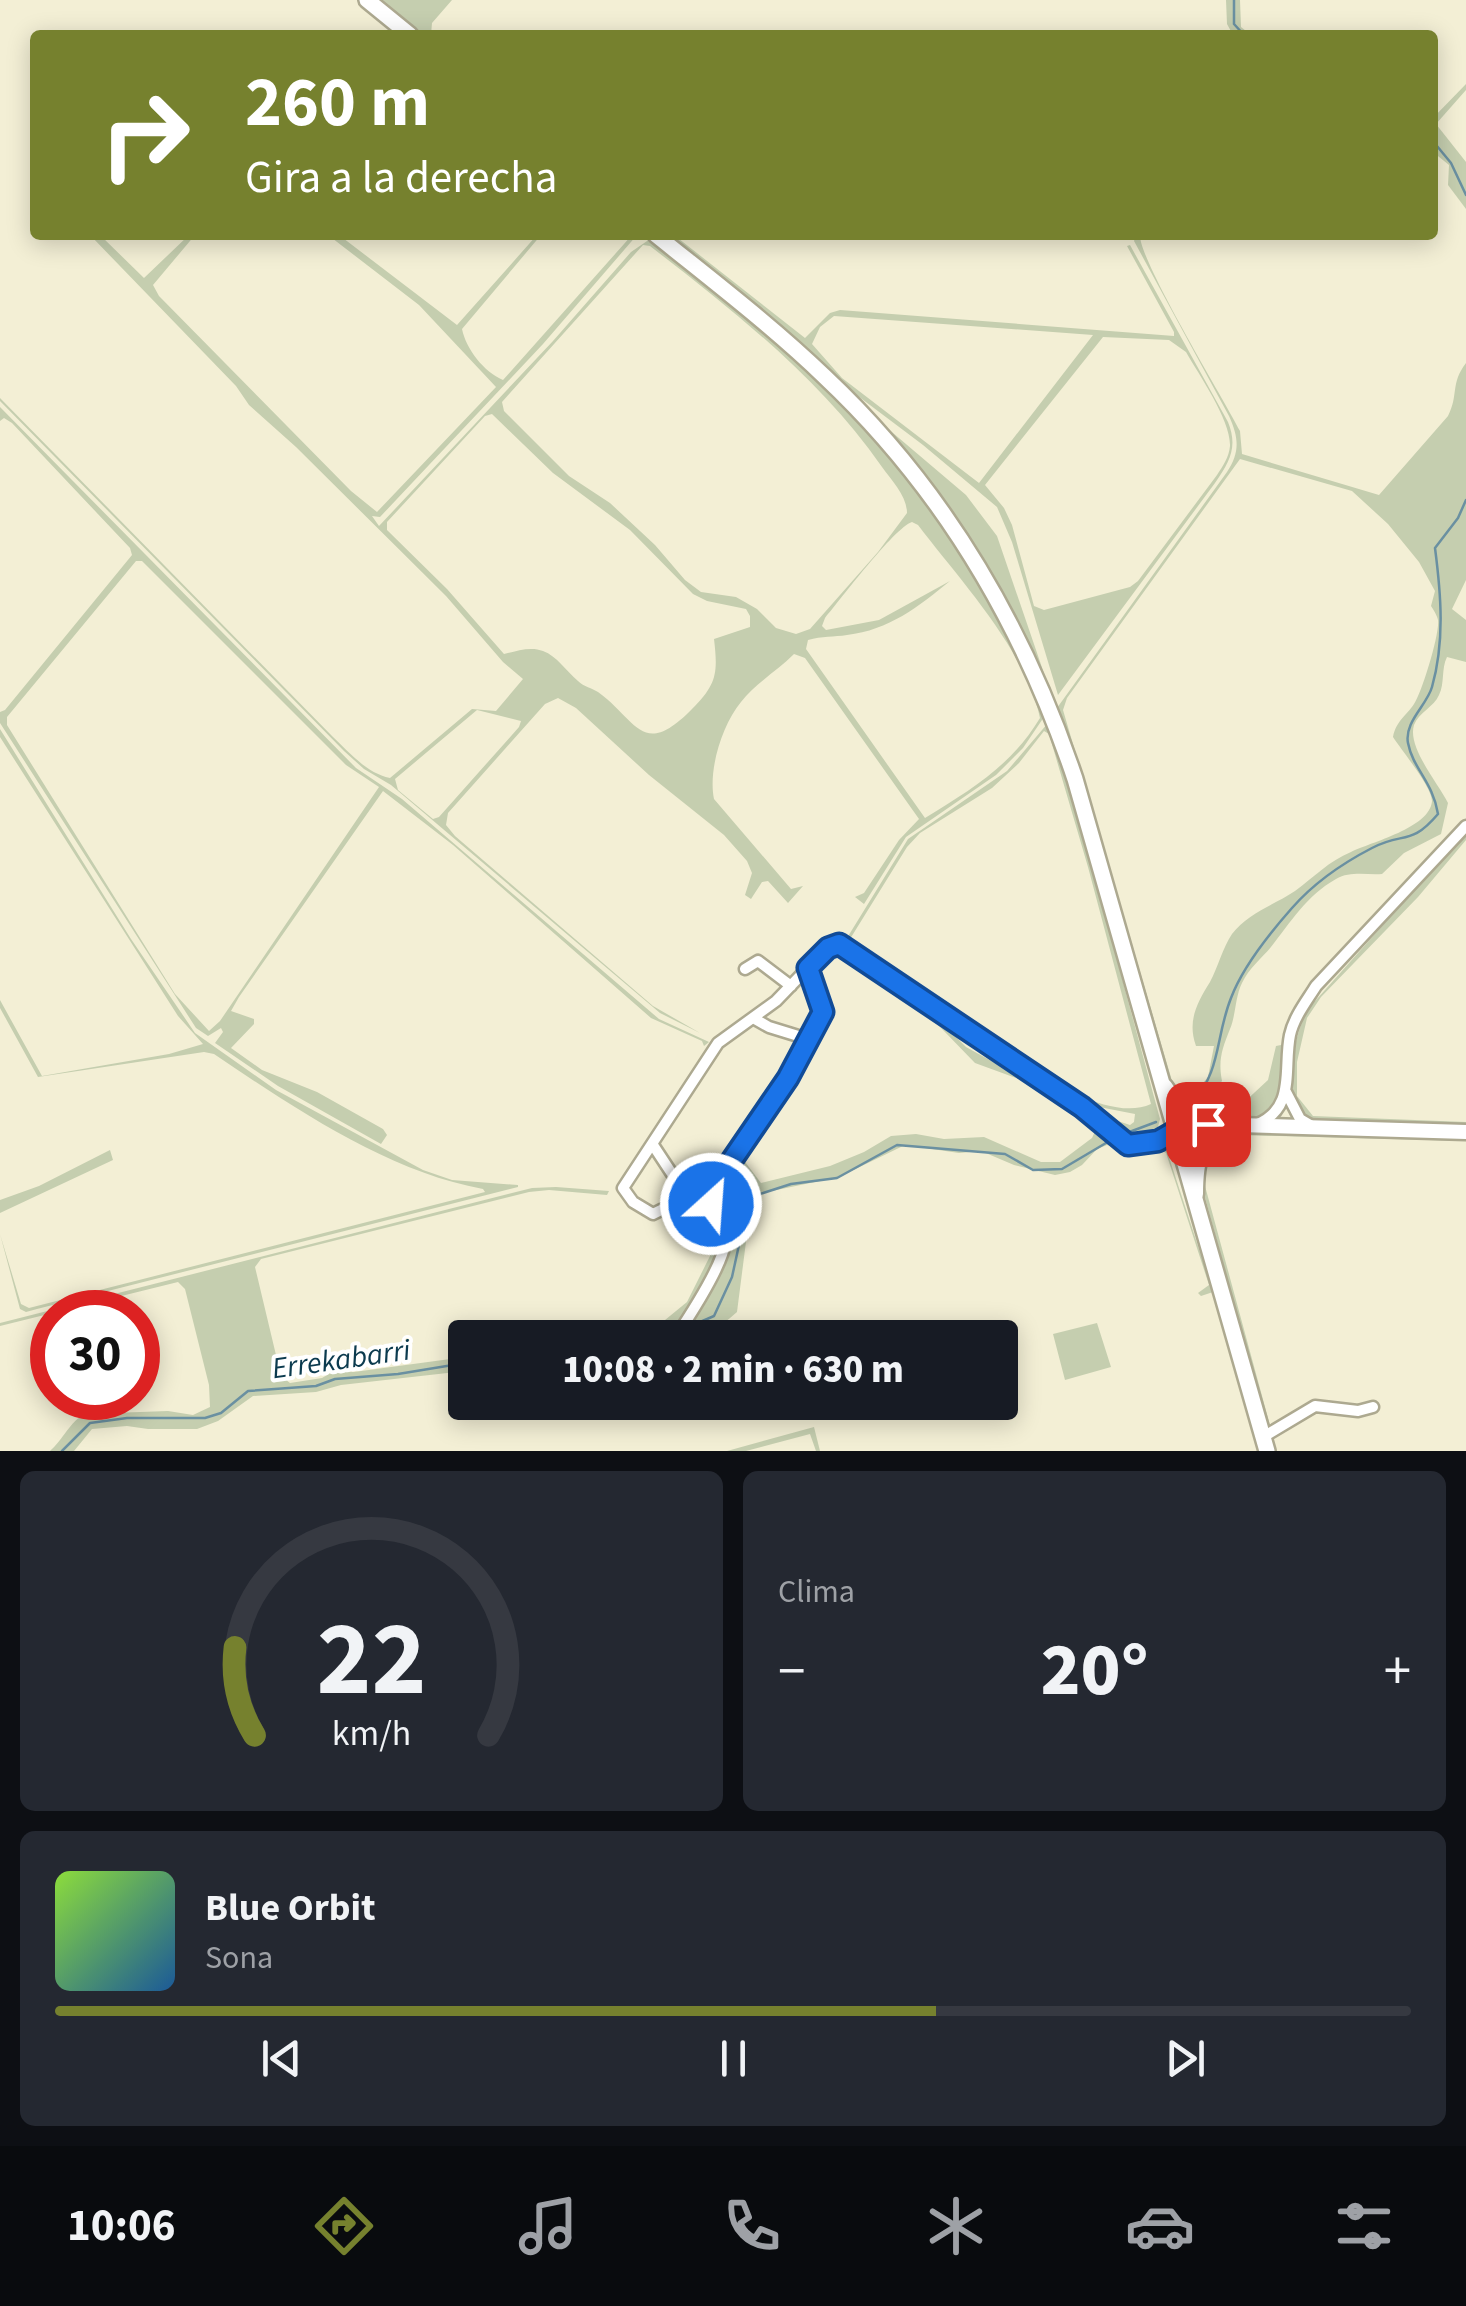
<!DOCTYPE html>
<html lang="es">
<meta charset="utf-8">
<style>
:root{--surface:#171b24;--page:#242831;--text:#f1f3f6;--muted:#9ea1a6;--line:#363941;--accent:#76812e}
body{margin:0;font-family:"Source Sans 3",sans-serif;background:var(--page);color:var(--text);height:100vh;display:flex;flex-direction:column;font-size:38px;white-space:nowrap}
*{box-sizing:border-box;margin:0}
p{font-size:32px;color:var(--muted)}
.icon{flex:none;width:55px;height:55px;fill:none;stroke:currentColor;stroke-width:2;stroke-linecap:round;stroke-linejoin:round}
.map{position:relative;height:1451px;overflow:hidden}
.drawer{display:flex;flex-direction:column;gap:20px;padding:20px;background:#0d0f14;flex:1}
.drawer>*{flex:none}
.guide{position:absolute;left:30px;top:30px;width:1408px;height:210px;border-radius:10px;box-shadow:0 5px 25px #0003;background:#76812e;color:#fff;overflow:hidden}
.speed{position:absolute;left:30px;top:1290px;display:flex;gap:20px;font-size:50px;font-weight:700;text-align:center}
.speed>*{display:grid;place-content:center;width:130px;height:130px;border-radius:50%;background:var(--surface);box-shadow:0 5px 25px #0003;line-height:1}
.speed .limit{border:15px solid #d22;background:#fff;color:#111}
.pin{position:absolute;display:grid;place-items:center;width:85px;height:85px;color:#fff;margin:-42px;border-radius:20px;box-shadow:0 5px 15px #0006}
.me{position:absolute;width:110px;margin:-55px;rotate:26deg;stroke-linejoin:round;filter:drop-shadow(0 0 8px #0008)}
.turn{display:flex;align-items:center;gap:35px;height:210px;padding:0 50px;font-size:45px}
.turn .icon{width:130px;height:130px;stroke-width:2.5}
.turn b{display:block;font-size:70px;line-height:85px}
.big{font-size:75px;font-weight:800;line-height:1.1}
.drawer .card{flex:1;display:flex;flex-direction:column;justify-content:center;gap:15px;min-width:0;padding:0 35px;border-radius:15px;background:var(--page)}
.drawer .dial{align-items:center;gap:0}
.dial svg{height:260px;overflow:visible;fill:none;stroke:var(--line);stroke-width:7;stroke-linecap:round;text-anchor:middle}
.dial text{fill:var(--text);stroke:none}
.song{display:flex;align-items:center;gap:30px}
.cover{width:120px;height:120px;border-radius:15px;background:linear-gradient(135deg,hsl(90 70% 55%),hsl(210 70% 35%))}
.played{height:10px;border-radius:5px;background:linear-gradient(90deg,var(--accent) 65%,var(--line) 65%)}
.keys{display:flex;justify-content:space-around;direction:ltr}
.heat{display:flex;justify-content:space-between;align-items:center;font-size:55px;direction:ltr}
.drawer .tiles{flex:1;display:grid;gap:20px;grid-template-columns:1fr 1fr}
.card:last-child{grid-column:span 2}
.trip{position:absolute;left:448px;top:1320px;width:570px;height:100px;border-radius:10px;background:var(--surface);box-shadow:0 5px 25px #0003;font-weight:800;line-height:100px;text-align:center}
.dock{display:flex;height:160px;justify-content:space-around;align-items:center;background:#090b0e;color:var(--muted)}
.dock .icon{width:70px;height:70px}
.dock .on{color:var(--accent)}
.dock b{font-size:45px;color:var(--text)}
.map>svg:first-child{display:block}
</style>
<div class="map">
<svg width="1466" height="1451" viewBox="0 0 1466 1451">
<rect width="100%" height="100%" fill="#f3efd5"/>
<path fill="#c5ceaf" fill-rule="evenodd" d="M378,0H452L432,23L431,35H420Z
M1226,0H1240L1241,27L1251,35H1233L1227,24Z
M1466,84V90L1436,124L1466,162V209L1448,185L1449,165L1433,152L1432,119Z
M90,235H100L144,278L189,235H195L153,285L159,296L351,491L377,512L496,387L419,305L328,235H339L457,325L537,235H541L462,329C466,349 484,372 503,380L632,235H637L543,344L380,517L372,516L379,526L553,341L631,252L650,239C715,292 783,343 842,404C931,495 995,601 1044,717L1023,748L996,775L906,837L864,904L855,897L864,893L899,840L919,819L805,658L794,654C778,670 755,684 741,702C722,725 708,770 714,799L791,889L803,886L788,903L768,881L762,882L751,899L745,895L752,873L747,861L724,835L649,775L576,708L558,698L545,704L448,813L446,825L455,836L653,1006L700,1033L660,1013L391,785L364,769L344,751L0,401V398L332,736C349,752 366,773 390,778L472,709L496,711L523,679L503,662L446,596L296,447L249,405L236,386ZM643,245L650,246C735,312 820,378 882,467C892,481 907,496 907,513L878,552L810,629L796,634L776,628L757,609L736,597L701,592L685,580L655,545L610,503L569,476L504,411L502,402ZM492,414L553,473L630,530L693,594L707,601L746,609L750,616V627L714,639C718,673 717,684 692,709C642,760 637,720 598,692C592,688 584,687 578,681C566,671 557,656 543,651C531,646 516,651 504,654L447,589L387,530V522L485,416ZM912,522L918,525C959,579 1026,650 1040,718C1011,766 972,789 925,818L806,649L808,640C822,636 834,637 847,635C889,630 918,607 950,581L879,620L826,630L822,626L825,618C841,599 894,528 912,522ZM477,710L521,721L519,727L439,817L433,819L398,790L395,779Z
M667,235H674L805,338L830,313L840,310L1174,336V332L1127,246L1130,245L1228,422C1238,447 1230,461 1215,483L1058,695L1012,542L997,507L923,445L846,387L782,327ZM834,316L1093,335L979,483L842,378L812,344L820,327ZM1103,337L1169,340L1186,352C1199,375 1231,420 1230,446C1229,457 1223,466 1217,475L1138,581L1130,587L1044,610L1034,606L1012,525L1004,508L985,485Z
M1136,235H1140C1139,260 1223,398 1240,431L1242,454L1379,495L1448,416C1459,394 1450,384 1466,363V580L1452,609L1466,620V662L1447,657C1441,669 1445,683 1439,695C1434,707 1419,712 1414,725C1407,747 1438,783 1448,803L1441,834L1404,853L1382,874C1366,875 1350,871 1336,879C1307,895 1290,923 1271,947C1261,959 1249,968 1242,983C1235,997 1236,1015 1230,1029C1222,1049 1218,1060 1222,1081L1201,1106L1216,1112L1229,1099L1240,1106L1268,1080L1276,1046L1281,1045L1280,1100C1262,1132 1211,1122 1185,1105L1208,1077L1214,1046H1196C1187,1021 1197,1003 1210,982C1218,967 1223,947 1232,934C1248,913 1274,905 1295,891C1314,877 1329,861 1351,852C1371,842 1430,828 1432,801C1432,787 1402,751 1393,737C1396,721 1406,716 1414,704C1422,692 1440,633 1438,620C1437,615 1433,609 1431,606L1435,591L1419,562L1388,524L1352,491L1240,459L1067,698L1063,710L1175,1091L1170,1086L1093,814L1057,708L1227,472C1240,452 1239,438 1229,416L1134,241Z
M0,407L356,768L402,799L659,1019L709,1042L704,1046L702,1041L651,1018L453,845L383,791L239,997L231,1011L254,1019V1024L231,1048L262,1070L317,1092L383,1129L387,1135L381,1144L278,1086L215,1043L223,1032L221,1028L208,1036L196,1028L0,723V712L5,710L132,555L130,548L12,423L4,418L0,421ZM136,561H142L346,765L379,787L220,1021L209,1031L175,994L7,725V717Z
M880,422L966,495L997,536L1049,688L990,569L927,479Z
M1048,723L1080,823L1160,1119L1156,1135L1143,1143L1127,1140L1094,1113L1130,1125L1134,1122L1135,1114L1094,1106L1075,1097L846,945L847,938L908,839L1007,771ZM1044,731L1049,734L1088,867L1151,1104C1092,1131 971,1024 922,990C899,973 872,961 851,943L850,939L907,847L920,833L992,788L1019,763Z
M0,729L131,939L195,1033L276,1090L423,1170L452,1180L518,1185V1187L37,1309L26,1312L20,1309L0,1234L21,1304L29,1308L485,1192L483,1189C388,1172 294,1108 214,1054L204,1052L38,1077L0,1008V1000L42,1076L169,1054L203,1044L178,1016L0,737Z
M1466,832V840L1418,897L1321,997L1307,1018L1297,1062V1096L1313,1116L1466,1122V1126L1309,1119C1279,1097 1293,1038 1308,1009Z
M912,998L922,1003L966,1047L995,1063L1015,1066L1055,1091L1121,1144L1166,1148L1213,1292L1201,1296L1198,1293L1209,1285L1169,1162L1166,1153L1159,1149L1135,1152L1107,1145L1097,1149L1082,1165L1070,1172L1055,1175L1014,1165L981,1151L959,1153L905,1145L839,1177L752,1195L737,1312C727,1321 717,1329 705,1332C694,1334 687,1332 678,1338L729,1247L716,1205L718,1189L725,1174L792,1075L798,1083L790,1090L776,1116L742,1158L761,1183L830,1166L864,1152L891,1136L916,1134L944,1139L984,1137L1041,1162H1060L1092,1138L1097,1127L1041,1087L975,1063Z
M1238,1130L1466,1137V1141L1237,1135C1212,1145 1202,1158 1205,1186L1271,1429H1269L1199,1176L1211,1144Z
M110,1150L113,1160L0,1213V1200L39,1186Z
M556,1187L609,1191L607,1195L549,1190L529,1192L261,1259L255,1267L281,1376L290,1383L322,1378L334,1371L354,1372L465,1357V1371L341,1385L316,1392L253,1396L218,1421L197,1429H148L127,1426L92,1429L74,1451H50C63,1440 70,1421 85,1414L168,1411L193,1415L210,1407L209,1385L185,1289L178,1282L0,1326V1323L532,1188Z
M712,1252L719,1256L672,1337L665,1333L655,1338H565L614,1325L649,1326L665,1320L687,1302Z
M1097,1323L1111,1367L1065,1380L1053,1334Z
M814,1427L820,1451H816L810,1434L746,1451H727Z"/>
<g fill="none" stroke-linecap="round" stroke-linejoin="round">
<path stroke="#6a90a1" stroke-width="2.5" d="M1234,0V24L1244,35
M1432,140L1451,163L1466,195
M1191,1105C1222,1070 1215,1038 1231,998C1243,966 1269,934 1292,908C1313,884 1343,863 1372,848C1404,831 1410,847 1438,814C1433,782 1413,769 1408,743C1404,722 1427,705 1432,687C1445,641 1441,594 1435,548L1458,518L1466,500
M1124,1134L1156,1122
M684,1329L714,1316L732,1277L746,1213L760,1194L791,1184L837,1178L897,1145L1005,1154L1033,1170L1062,1169L1111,1140
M602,1338L676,1330
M62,1451L90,1423L127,1418H205L221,1413L248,1391L316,1386L335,1379L398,1374L465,1363"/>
<defs>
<path id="minor" d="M745,969L758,961L791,986
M753,1018L769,1027L808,1039
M1286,1092L1300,1119L1312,1126
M1255,1125C1297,1109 1283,1069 1290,1035C1294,1017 1306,1002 1316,986L1466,826
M653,1145L682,1189L675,1203L653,1214L633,1202L623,1188L718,1043L776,1001L828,947L839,944
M682,1189L711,1204L717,1182L788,1078L823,1012L809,968
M675,1338C689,1317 722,1267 725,1243C726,1229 717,1216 711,1204
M1263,1437L1315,1406L1358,1411L1373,1407"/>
<path id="tertiary" d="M839,944L1083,1107L1129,1145L1157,1141L1173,1130"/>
<path id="secondary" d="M1165,1086L1180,1107L1208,1124
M1173,1130L1186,1125L1209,1124L1466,1132
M1196,1194C1196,1162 1199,1140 1231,1127"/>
<path id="primary" d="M367,0L410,35
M656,235C713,281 772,326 825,377C943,488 1024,627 1075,779L1267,1451"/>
</defs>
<use href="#minor" stroke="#ada990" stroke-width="15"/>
<use href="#tertiary" stroke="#ada990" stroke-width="16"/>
<use href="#secondary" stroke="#ada990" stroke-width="19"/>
<use href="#primary" stroke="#ada990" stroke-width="20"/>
<use href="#minor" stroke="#fff" stroke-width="10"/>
<use href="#tertiary" stroke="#fff" stroke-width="11"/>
<use href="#secondary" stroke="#fff" stroke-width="14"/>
<use href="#primary" stroke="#fff" stroke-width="15"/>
</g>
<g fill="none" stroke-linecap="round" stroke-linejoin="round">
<defs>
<path id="route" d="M711,1204L717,1182L788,1078L823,1012L808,968L828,948L839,944L1082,1107L1128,1145L1158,1141L1186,1125L1208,1124"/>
</defs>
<use href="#route" stroke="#114b97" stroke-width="25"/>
<use href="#route" stroke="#1a73e8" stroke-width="18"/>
</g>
<g text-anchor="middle" stroke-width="8" stroke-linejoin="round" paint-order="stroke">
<g font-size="30" font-style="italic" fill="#0b3a4e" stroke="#fff">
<text transform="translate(341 1359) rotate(-8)" y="10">Errekabarri</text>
</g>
</g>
</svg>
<div class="speed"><div class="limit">30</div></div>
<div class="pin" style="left:1208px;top:1124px;background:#d93025"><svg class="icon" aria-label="arrive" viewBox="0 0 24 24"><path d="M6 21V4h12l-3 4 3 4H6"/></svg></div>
<svg class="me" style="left:711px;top:1204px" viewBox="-20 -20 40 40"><circle r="17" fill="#1a73e8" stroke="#fff" stroke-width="3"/><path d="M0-11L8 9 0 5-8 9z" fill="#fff"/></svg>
<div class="trip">10:08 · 2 min · 630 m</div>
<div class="guide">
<div class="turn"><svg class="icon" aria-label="right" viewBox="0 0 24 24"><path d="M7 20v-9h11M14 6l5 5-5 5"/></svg><div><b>260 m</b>Gira a la derecha</div></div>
</div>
</div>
<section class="drawer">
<div class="tiles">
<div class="card dial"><svg viewBox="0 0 100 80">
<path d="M14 69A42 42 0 1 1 86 69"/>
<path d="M14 69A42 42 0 0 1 8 42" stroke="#76812e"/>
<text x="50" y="56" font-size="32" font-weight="700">22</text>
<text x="50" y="72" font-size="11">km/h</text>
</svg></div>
<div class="card"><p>Clima</p>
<div class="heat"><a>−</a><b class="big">20°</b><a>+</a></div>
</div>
<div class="card">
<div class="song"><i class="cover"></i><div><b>Blue Orbit</b><p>Sona</p></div></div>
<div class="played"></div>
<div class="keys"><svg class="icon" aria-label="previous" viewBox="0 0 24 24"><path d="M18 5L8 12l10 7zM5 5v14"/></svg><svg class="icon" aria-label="pause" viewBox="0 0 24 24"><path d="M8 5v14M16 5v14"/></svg><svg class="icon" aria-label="next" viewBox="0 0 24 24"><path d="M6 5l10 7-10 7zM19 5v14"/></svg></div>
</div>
</div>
</section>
<nav class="dock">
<b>10:06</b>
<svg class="icon on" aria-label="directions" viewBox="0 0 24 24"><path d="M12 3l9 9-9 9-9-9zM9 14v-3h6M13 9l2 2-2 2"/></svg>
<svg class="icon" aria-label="music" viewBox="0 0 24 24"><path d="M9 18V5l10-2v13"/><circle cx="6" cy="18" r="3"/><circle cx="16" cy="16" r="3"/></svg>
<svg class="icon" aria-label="phone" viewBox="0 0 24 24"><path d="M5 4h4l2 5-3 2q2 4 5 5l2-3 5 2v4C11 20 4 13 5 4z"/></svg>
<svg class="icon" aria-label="climate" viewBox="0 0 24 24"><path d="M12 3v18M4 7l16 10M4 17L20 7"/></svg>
<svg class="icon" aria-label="car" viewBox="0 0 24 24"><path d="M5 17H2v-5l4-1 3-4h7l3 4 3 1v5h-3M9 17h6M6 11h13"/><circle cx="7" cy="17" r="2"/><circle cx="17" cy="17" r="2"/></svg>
<svg class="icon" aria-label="filters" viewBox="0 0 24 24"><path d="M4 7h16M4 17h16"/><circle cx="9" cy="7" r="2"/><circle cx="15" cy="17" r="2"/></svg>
</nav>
